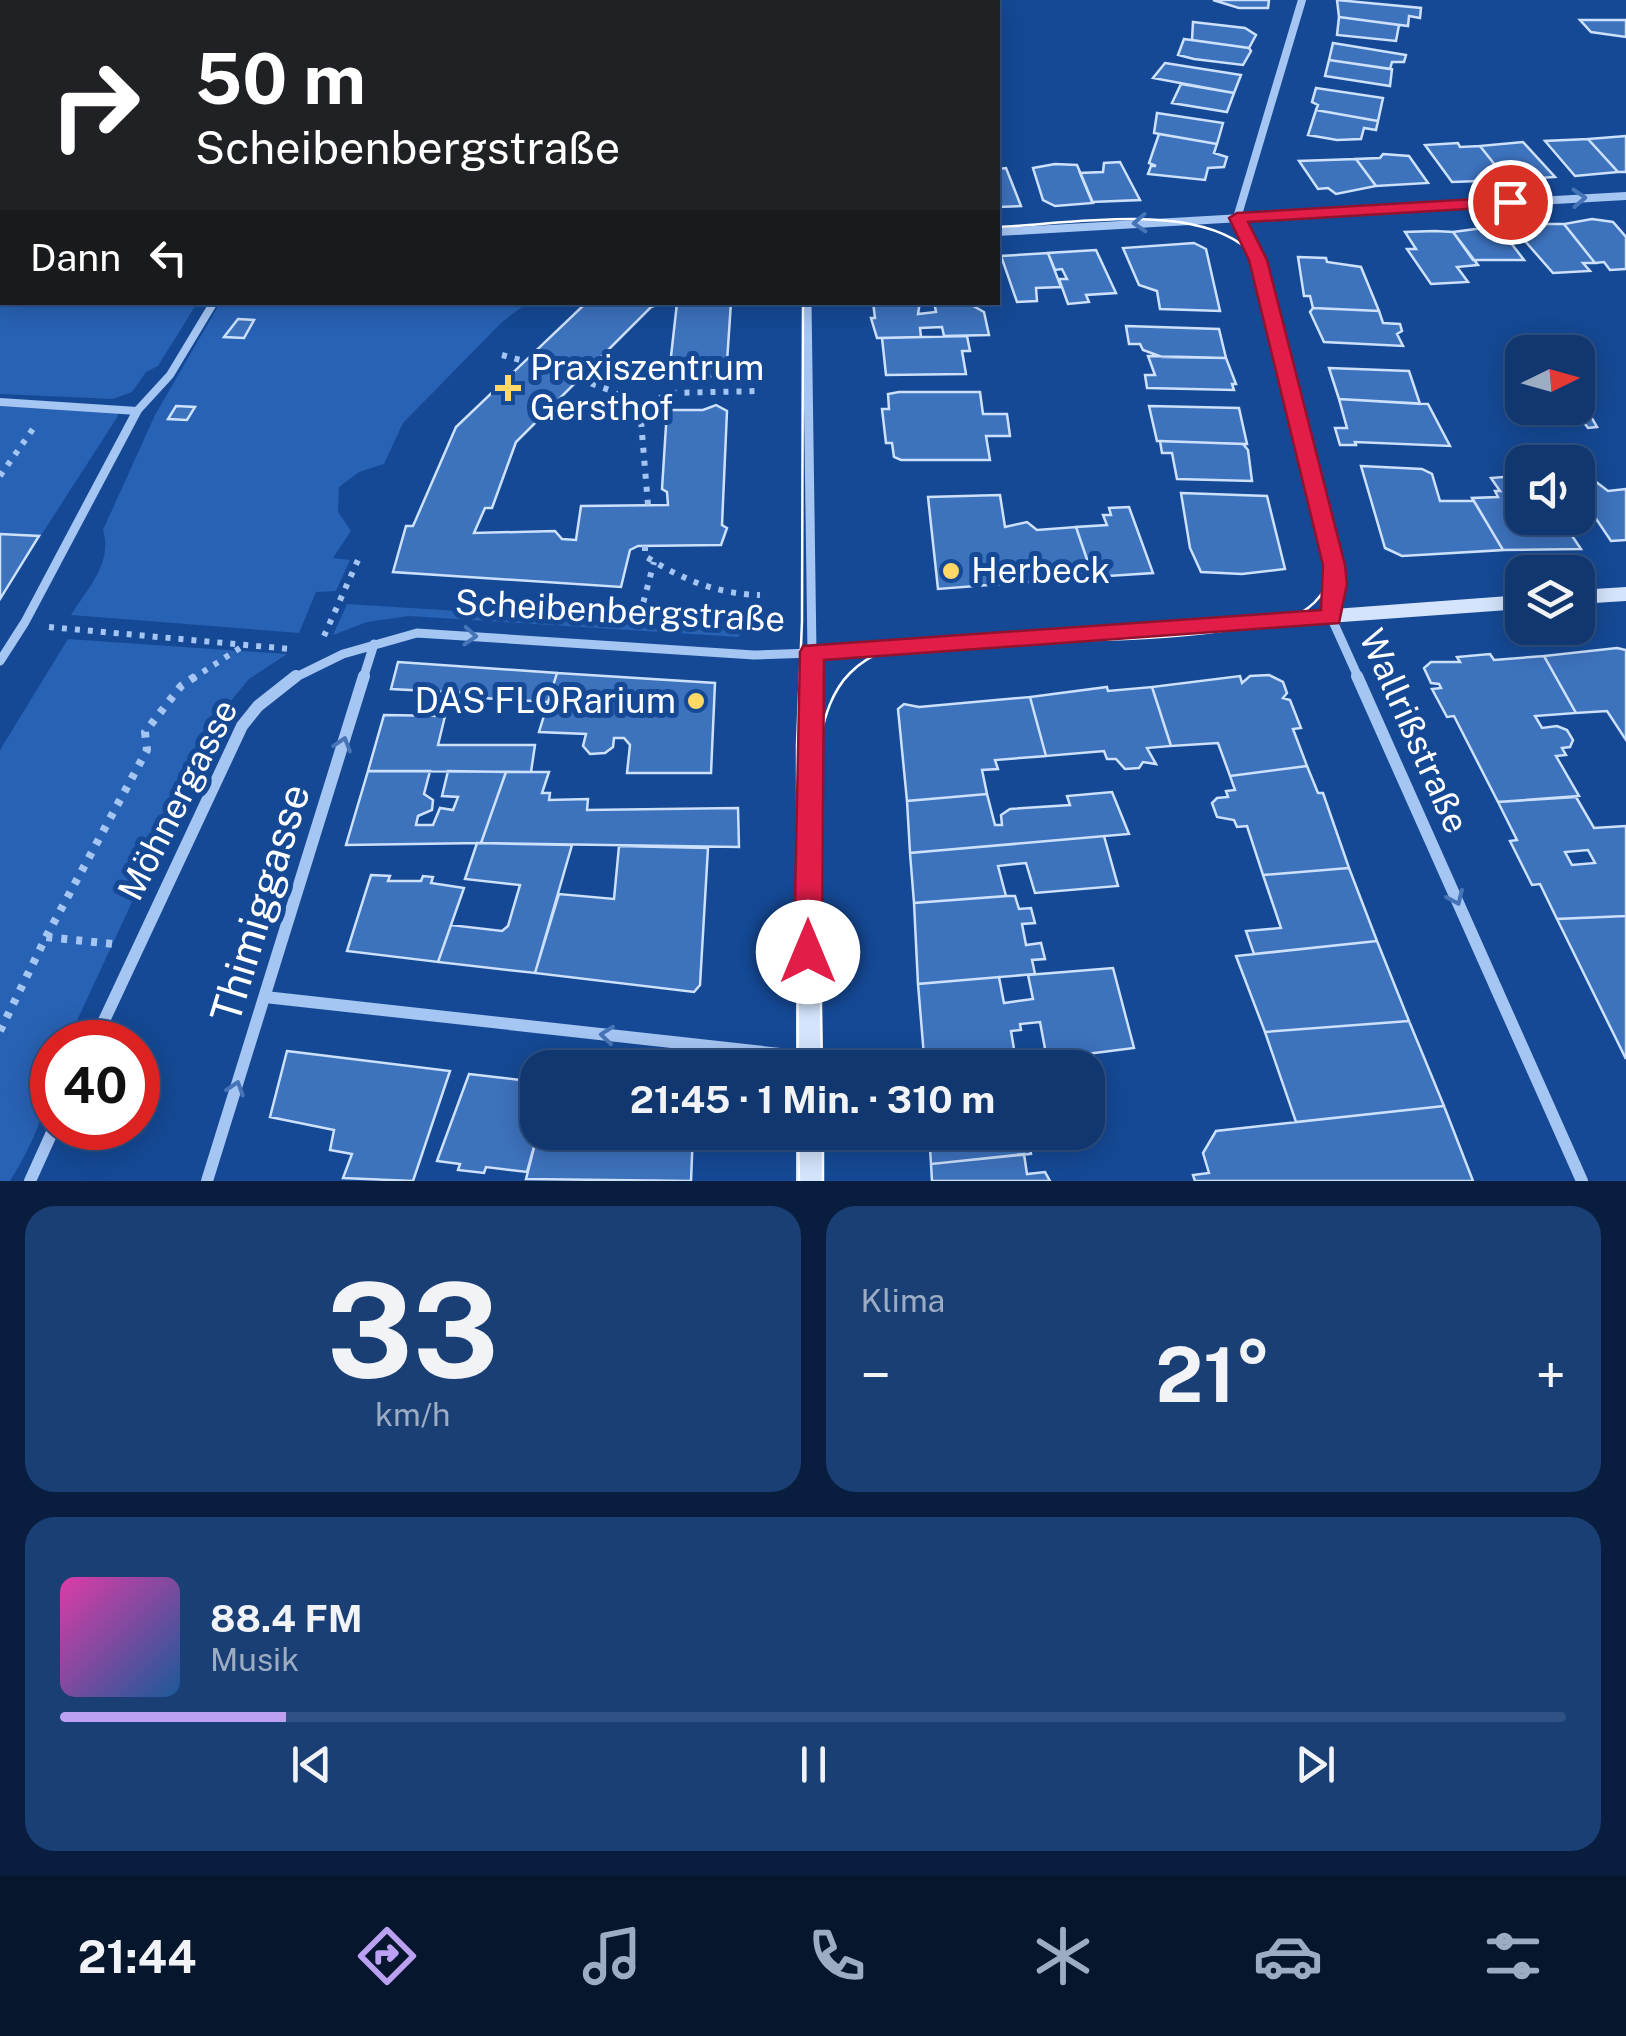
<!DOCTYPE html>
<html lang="de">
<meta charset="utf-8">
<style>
:root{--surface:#103770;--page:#193f75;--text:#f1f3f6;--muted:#9cacc3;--line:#305183;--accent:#bca0f2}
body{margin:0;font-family:"Public Sans",sans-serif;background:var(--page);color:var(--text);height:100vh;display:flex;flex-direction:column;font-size:38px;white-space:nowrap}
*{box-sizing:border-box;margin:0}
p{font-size:32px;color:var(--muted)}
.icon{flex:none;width:55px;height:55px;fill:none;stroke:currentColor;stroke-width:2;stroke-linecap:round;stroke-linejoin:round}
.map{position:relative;height:1181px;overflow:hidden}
.drawer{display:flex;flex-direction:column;gap:25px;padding:25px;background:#091e3e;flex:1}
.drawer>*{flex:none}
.hud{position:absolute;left:0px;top:0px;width:1000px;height:305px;box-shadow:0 5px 25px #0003,0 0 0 2px var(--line);background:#202124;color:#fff;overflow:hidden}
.needle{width:65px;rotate:85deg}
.buttons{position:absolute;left:1505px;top:335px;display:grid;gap:20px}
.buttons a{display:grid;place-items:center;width:90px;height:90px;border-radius:20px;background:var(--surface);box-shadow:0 5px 25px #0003,0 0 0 2px var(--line);font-size:50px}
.speed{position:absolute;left:30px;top:1020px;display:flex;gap:20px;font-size:50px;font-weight:700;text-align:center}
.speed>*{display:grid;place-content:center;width:130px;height:130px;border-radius:50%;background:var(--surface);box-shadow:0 5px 25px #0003,0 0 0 2px var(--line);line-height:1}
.speed .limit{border:15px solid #d22;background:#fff;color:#111}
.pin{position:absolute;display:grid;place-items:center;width:85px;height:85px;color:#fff;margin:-42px;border:5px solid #fff;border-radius:50%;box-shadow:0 2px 10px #0007}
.me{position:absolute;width:110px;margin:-55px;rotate:0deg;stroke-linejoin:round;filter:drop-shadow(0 0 8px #0008)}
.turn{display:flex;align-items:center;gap:35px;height:210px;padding:0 30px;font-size:45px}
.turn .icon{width:130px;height:130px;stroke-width:2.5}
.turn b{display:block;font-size:70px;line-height:85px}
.then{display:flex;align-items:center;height:95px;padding:0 30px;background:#0003;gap:20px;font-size:38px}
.big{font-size:75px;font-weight:700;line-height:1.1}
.drawer .widget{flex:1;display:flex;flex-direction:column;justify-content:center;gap:15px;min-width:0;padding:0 35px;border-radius:30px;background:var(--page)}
.drawer .dial{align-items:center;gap:0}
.dial b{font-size:130px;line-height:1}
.song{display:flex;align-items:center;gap:30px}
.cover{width:120px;height:120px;border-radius:15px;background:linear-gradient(135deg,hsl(320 70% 55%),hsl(210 70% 35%))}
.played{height:10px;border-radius:5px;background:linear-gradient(90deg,var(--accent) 15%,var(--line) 15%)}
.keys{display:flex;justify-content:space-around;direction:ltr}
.heat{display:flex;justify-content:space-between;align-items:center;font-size:55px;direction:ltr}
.drawer .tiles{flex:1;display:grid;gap:25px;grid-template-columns:1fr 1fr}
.widget:last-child{grid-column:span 2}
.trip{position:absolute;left:520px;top:1050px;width:585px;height:100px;border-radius:30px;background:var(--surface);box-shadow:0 5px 25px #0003,0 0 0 2px var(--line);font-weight:700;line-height:100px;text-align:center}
.menu{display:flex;height:160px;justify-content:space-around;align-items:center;background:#06162d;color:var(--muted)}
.menu .icon{width:70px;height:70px}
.menu .on{color:var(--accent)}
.menu b{font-size:45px;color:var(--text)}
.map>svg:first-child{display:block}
</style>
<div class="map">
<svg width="1626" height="1181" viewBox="0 0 1626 1181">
<rect width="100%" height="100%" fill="#154995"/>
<path fill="#2862b4" d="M0,0H662L663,2H2V302L197,303L158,366L146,372L132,392L113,399L0,394Z
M220,303H527L502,322L403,423L384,464L359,472L339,487L338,512L351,531L333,558L350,560L336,591L316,592L299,633L71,615C88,588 113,562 103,530L155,415Z
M0,406L117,412L118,416L0,599Z
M347,604L741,629L739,637L409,616L367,622L333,635Z
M68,639L287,654L249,679L219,715L67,1042H52C52,1098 39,1134 10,1181H0V750Z"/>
<path fill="#3d72bd" stroke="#cde1fc" stroke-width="2.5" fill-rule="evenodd" d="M1213,0H1269L1268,8H1239Z
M1337,0L1421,8L1420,18L1409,16L1408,26L1339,17Z
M1339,17L1399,25L1396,41L1337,35Z
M1580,20H1626V37L1591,32Z
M1193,22L1245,28L1256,35L1249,48L1192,40Z
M1184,39L1249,48L1251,51L1243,65L1194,59L1178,55Z
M1333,43L1406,55L1404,62H1392L1390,69L1329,60Z
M1329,60L1392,69L1390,86L1325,76Z
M1165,63L1241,75L1234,93L1153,78Z
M1181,84L1234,93L1227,112L1172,103Z
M1316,88L1383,98L1378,121L1316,110L1318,105L1312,102Z
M1316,110L1378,121L1376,130L1364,128L1361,139L1337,140L1308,135Z
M1157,113L1223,123L1217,144L1154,133Z
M1159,134L1217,144L1214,153L1227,157L1224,167L1208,168L1205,180L1148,174L1151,166H1156L1149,163Z
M1626,136V172H1618L1588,139Z
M1588,139L1618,172L1575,176L1545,141Z
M1523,142L1555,177L1507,180L1480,146Z
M1458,143L1460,147L1480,146L1507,180L1452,182L1425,145Z
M1383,154L1409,156L1428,183L1376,186L1356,159L1380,158Z
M1356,159L1376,186L1336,194L1328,188L1318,189L1299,161Z
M1120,162L1140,200L1092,202L1080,173L1103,172L1104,163Z
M1055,164L1077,165L1093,203L1055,206L1043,200L1033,168Z
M1006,168L1021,206L998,207V169Z
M1592,219L1613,222L1626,237V269L1610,270L1604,262L1595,263L1564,224Z
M1529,224H1564L1595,263H1583L1590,271L1553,273L1517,232L1520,231L1517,227Z
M1498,226L1524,260H1473L1453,232Z
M1435,231L1453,232L1478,265L1457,267L1468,282L1431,284L1407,249H1416L1405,232Z
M1194,243L1206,249L1220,311L1160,309L1157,291L1139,285L1123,248Z
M1096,250L1116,293L1086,295L1089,302L1068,304L1059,279H1067L1062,269L1055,270L1048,253Z
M1048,253L1061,287L1036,288L1037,301L1017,302L1001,256Z
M1298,257L1326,258L1327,262L1361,267L1379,311L1313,308L1310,296H1304Z
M587,302H664L651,307L516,442L492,508H485L474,533L555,531L562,539L576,540L581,506L668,505L667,492L662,489L667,410H703L716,405L727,411L722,525L727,528L721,545L638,546L630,550L621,587L393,572L406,526H413L456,427Z
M669,302H731L726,377L669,374L677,303Z
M873,302H920L918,314L936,312L934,302H966L984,312L989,335L944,336L942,327L920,328L921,337L877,338L871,318H875Z
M1313,308L1379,311L1383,323L1400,324L1402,331L1397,334L1403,346L1324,342L1310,312Z
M238,319L254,320L244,338L224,337Z
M1126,326L1219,329L1226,358L1162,357L1143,350L1140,344H1129Z
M967,336L970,351H962L966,374L886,375L882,338Z
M1148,356L1226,358L1236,384H1232L1234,390L1147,388L1145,375H1155Z
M1329,368L1409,371L1420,404L1339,399Z
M899,392H980L983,414H1007L1010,436H986L990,460H901L894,457L892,443H886L882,409H889L888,394Z
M1339,399L1428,404L1450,446L1355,442L1356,445H1340L1335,428H1347Z
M1578,401H1582L1597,427L1588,428L1573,408H1578Z
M176,406L195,407L187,420L168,419Z
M1149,406L1239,408L1247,444L1157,441Z
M1160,441L1243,444L1248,450L1252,481L1177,479L1172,453H1162Z
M1361,466L1422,469L1432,474L1440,501H1474L1503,550L1402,556L1385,548Z
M1515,476L1522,487V518H1560L1581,549L1503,550L1472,498L1498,497L1495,491H1500L1491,478Z
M1591,478L1608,491L1626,489V540L1611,541L1578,492V479Z
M1181,493L1267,496L1285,569L1242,574L1201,572L1190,548Z
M1000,495L1005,527L1027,522L1037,530L1076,527L1093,577L938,589L928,497Z
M1129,507L1153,573L1093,577L1076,527L1107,525L1103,515H1111L1109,508Z
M0,534L39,536L0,599Z
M1617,648L1626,650V740L1607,711L1576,713L1544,656Z
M1490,654L1494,660L1544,656L1576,713L1535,716L1542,728L1557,726L1567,730L1573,740L1570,747L1562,748L1566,755L1556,756L1579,796L1498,802L1454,716L1447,717L1432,689L1441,688L1439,684L1431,683L1424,668L1431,662H1460L1457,657Z
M398,662L557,673L548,702L467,697L468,693L391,689Z
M557,673L715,683L711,773H627L630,745L624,738H614L613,747L605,753L590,754L583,746L586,734L539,732Z
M1269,675L1283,682L1287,693L1283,698L1290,700L1301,728L1293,729L1307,766L1230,776L1218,743L1171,746L1152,687L1240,676L1242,683L1250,676Z
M1107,687L1108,691L1152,687L1171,746L1147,748L1156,764L1143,762L1139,768L1125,769L1116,759H1107L1104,751L1046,756L1030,697Z
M1030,697L1046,756L995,760L998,769L982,770L987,794L907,801L898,709L904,704L919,707Z
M384,715L445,716L438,745H535L531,772L368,771Z
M1307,766L1318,793H1323L1349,868L1263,875L1247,826L1237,827L1234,820L1217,817L1212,803L1217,798L1228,797L1226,791L1235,790L1230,776Z
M368,771H430L424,794L433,800L432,810L418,816L416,825H433L440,808L453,810L458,797L442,796L448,771L506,772L481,843L346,845Z
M506,772H549L542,793H550L549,800L588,799L587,810L738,808L739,847L481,843Z
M1112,792L1129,834L910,853L907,801L987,794L995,825H1002L1001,815L1010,809L1070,805L1067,796Z
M1576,797L1594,828L1626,826V916L1557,919L1540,884L1532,885L1510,841L1517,840L1498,802ZM1588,850L1595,863L1572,865L1565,852Z
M1104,836L1118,886L1035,893L1026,863L998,866L1006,896L914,903L910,853Z
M477,843L572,845L535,973L438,962L451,925L502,931L508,926L520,885L465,879Z
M619,846L708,848L700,985L694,992L535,973L559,894L614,899Z
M1349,868L1377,941L1254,954L1246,931L1281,928L1263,875Z
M371,875L390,876L388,881H421L423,876L433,877L431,883L464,888L438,962L347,951Z
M1006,896H1015L1019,909L1031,908L1035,923L1022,924L1026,945L1041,943L1045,959L1032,960L1035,974L918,984L914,903Z
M1626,916V1059L1557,919Z
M1377,941L1409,1021L1265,1032L1236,956Z
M1113,968L1134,1048L1047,1059L1040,1022L1020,1024L1021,1030L1011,1031L1016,1061L925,1068L918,984L999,977L1004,1003L1033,999L1028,975Z
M1409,1021L1444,1106L1296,1122L1265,1032Z
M287,1051L450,1071L413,1181L343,1178L352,1154L330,1150L334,1130L270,1117Z
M469,1074L538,1082V1132L527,1172L486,1167L484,1173L458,1170L460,1164L437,1161Z
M1444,1106L1473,1181H1195L1193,1175L1209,1173L1203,1153L1216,1131Z
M538,1132H693L691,1181L526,1179Z
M929,1132H1027L1031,1154L931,1164Z
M1024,1154L1027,1174L1045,1172L1050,1181H932L931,1164Z"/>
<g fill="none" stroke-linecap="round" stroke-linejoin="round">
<path stroke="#a5c5f2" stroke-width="5" stroke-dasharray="4 5" stroke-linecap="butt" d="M86,0L112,2"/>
<path stroke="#a5c5f2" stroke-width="6" stroke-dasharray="5 8" stroke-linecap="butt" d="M502,355L524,361
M579,379L612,391L640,409L669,393L760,391
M640,409L648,505
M0,476L35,426
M645,546V556C681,579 717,594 760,595
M640,615L654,562
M49,627L290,649
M324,636L358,560
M192,679L243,646"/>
<path stroke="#a5c5f2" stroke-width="8" stroke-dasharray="6 9" stroke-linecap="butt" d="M46,937L147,750L145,732L181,686L196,676
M0,1031L46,937L113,944"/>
<path stroke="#a5c5f2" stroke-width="8" d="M0,402L137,411L170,375L214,302"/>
<path stroke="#a5c5f2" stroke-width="8" d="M998,232L1626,196
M1267,295L1258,260L1237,218L1302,0"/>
<path stroke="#a5c5f2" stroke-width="9" d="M1266,292L1334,565L1336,584L1331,617L1359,679
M0,661L25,622L137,411
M292,679L343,654L417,633L754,655L812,653L807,302
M363,679L374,644"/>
<path stroke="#a5c5f2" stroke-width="12" d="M1357,676L1582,1181
M265,997L808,1057
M94,1042L242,726L258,706L296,676
M30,1181L54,1128
M207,1181L364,676"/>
<path fill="#d4e4fc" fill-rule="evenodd" d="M1626,587V601L1578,604V590Z
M1522,595V609L822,660L818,776L822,1068H796V776L802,653L805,648Z
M796,1132H824V1181H796Z"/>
<path stroke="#fff" stroke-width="2.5" d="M798,1068L797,745L802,621L803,302
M822,1068L817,749C824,722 829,694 850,673C904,618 1021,641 1092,640C1140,639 1188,636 1236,629C1259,625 1289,623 1308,608C1328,593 1333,572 1334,548L1265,274C1258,264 1251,250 1241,244C1184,203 1067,224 998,227
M798,1132L799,1181
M823,1132V1181"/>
</g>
<defs><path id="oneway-chevron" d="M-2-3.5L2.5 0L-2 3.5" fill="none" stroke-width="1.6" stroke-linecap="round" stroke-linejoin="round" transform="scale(2.5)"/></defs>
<g stroke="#4774b6">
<use href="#oneway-chevron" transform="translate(1579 198) rotate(-3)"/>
<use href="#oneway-chevron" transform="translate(1140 223) rotate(177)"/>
<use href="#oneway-chevron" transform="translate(470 636) rotate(4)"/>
<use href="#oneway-chevron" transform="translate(343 744) rotate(-73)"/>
<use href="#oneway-chevron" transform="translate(1456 898) rotate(66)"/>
<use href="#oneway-chevron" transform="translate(607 1035) rotate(-174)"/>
<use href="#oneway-chevron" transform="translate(236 1088) rotate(-72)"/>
</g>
<path fill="#e11d48" stroke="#92132f" stroke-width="2.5" d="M1510,197L1516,199V206L1248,222L1267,260L1345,565L1347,584L1339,623L824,660L822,952L818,961L808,964L798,961L794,952L800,652L803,646L1321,610L1323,565L1249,260L1229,218L1237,213Z"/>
<g fill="#ffd866" stroke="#154995" stroke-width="4">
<path d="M503 373h10v10h10v10h-10v10h-10v-10h-10v-10h10z"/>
<circle cx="951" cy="571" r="10"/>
<circle cx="696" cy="701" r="10"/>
</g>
<g text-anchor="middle" stroke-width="10" stroke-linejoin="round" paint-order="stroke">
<g font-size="35" fill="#fff" stroke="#154995" text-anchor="start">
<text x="530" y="380">Praxiszentrum<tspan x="530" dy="40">Gersthof</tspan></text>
<text x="971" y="583">Herbeck</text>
<text x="676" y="713" text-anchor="end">DAS FLORarium</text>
</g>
<g font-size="35" fill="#fff" stroke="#154995">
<text transform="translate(620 611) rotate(3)" y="12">Scheibenbergstraße</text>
<text transform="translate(1414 731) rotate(66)" y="12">Wallrißstraße</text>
<text transform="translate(178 800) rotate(-63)" y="12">Möhnergasse</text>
</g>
<g font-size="42" fill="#fff" stroke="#154995">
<text transform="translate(260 903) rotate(-73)" y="15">Thimiggasse</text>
</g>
</g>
</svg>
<div class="buttons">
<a><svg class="needle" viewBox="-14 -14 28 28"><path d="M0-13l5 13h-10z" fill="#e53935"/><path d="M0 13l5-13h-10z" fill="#9cacc3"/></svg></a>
<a><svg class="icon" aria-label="sound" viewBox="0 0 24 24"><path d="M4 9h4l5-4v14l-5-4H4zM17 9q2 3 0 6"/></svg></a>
<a><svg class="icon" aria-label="layers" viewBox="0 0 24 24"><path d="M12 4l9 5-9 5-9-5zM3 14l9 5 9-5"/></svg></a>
</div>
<div class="speed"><div class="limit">40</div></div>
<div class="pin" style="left:1510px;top:202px;background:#d93025"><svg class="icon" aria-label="arrive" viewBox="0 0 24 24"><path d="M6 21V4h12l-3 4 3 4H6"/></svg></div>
<svg class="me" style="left:808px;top:952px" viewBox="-20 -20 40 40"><circle r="19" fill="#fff"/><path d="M0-13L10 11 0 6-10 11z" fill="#e11d48"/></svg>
<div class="trip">21:45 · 1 Min. · 310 m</div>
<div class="hud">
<div class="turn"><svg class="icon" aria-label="right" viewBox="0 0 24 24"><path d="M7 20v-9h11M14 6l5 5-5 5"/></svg><div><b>50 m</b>Scheibenbergstraße</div></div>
<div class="then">Dann<svg class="icon" aria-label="left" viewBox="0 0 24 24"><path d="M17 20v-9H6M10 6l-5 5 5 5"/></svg></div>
</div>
</div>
<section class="drawer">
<div class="tiles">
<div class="widget dial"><b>33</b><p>km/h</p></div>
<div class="widget"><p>Klima</p>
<div class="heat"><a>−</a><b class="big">21°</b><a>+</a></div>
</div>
<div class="widget">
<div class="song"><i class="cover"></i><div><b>88.4 FM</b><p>Musik</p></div></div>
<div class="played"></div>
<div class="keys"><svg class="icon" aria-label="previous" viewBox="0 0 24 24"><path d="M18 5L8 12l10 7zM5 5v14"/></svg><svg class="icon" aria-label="pause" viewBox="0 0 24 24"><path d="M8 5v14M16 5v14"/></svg><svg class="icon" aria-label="next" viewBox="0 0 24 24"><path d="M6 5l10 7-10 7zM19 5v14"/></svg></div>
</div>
</div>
</section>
<nav class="menu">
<b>21:44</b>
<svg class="icon on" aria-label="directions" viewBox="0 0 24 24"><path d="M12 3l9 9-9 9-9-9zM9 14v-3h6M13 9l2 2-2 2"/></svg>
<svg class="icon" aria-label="music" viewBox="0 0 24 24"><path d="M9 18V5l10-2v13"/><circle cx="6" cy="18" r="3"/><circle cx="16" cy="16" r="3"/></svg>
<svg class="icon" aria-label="phone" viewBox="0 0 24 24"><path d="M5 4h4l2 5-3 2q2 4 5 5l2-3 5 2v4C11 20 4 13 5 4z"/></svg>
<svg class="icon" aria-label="climate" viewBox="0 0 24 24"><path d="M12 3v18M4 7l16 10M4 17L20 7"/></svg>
<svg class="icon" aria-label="car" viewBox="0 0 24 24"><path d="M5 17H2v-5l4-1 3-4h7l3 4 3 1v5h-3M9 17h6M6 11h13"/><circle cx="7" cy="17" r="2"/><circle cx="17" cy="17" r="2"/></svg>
<svg class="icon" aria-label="filters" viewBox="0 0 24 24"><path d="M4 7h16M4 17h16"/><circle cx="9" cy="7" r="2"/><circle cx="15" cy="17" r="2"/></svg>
</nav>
